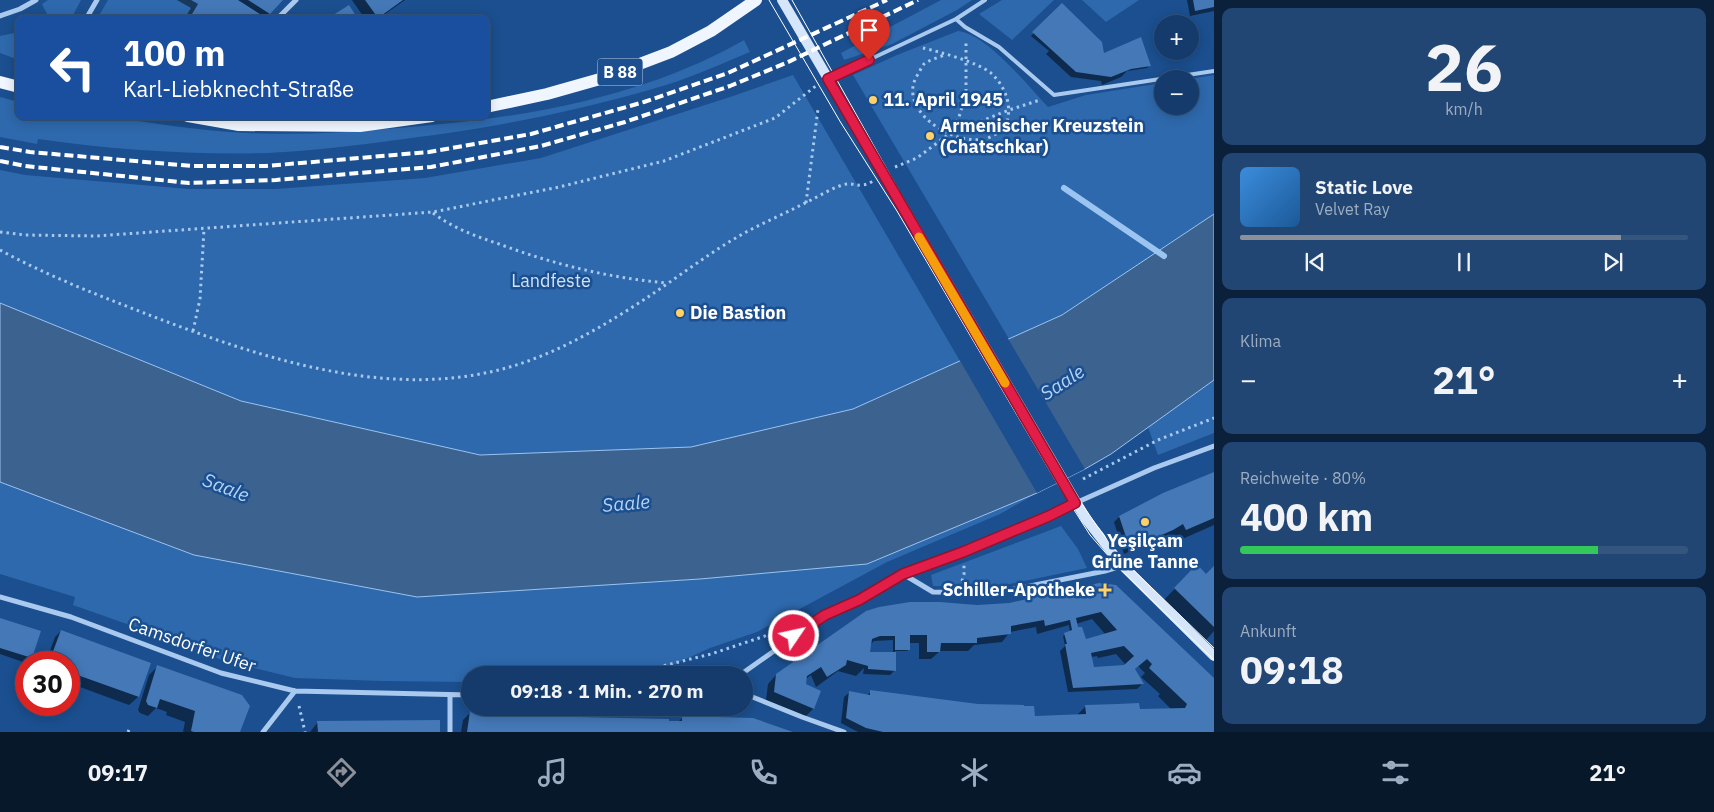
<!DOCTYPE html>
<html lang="de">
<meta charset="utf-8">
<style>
:root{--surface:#143b6b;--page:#214673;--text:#f1f3f6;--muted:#9dadc1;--line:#33557e;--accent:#8c9099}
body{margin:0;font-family:"IBM Plex Sans",sans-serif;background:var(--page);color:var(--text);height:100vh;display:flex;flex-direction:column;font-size:19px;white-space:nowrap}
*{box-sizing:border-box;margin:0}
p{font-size:16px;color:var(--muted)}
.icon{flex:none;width:28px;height:28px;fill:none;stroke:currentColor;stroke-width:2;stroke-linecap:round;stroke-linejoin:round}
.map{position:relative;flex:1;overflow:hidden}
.drawer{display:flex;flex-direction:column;gap:8px;padding:8px;background:#0b203b;width:500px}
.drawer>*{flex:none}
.banner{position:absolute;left:15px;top:15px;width:475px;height:105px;border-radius:10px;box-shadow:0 2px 12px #0003,0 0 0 1px var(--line);background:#1a4fa0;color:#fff;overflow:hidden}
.fabs{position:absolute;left:1154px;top:15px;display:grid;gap:10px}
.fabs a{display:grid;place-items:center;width:45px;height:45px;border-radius:50%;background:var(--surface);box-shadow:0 2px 12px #0003,0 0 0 1px var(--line);font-size:25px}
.speed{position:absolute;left:15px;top:651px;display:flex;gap:10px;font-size:25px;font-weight:700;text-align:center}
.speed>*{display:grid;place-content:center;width:65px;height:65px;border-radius:50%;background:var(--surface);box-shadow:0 2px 12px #0003,0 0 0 1px var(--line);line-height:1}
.speed .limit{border:8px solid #d22;background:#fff;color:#111}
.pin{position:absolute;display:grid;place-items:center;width:42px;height:42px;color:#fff;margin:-51px -21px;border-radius:50% 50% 50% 0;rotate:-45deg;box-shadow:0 0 5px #0007}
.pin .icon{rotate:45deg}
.me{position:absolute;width:55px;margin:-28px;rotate:56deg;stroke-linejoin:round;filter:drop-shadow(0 0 4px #0008)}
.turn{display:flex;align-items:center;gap:18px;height:105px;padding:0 25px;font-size:22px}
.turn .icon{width:65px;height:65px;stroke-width:2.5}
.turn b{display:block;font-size:35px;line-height:42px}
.big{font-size:38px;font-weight:800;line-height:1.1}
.drawer .card{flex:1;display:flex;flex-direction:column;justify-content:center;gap:8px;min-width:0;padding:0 18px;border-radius:10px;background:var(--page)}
.drawer .dial{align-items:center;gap:0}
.dial b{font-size:65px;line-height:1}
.song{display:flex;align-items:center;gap:15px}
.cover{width:60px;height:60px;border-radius:8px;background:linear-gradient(135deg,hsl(210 70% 55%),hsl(210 70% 35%))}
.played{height:5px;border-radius:2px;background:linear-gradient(90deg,var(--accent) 85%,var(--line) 85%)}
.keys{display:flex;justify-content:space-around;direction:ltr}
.heat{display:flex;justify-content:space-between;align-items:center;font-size:28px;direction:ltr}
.charge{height:8px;border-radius:4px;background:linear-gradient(90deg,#34c759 80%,var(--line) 0)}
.trip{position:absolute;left:461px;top:666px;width:292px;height:50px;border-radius:25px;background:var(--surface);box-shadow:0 2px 12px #0003,0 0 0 1px var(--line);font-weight:800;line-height:50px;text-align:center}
.menu{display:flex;height:80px;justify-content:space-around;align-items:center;background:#08182b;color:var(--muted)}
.menu .icon{width:35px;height:35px}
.menu .current{color:var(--accent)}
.menu b{font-size:22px;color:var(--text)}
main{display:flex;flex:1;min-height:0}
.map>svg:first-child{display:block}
</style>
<main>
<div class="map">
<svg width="1214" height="732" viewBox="0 0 1214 732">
<rect width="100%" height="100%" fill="#1b4f8f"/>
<path fill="#2e69ad" d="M48,0H81L71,19H41L47,14L42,4Z
M108,0H191L198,4L189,19H97Z
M941,0H972L957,10L892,44L844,60L841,53Z
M1002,0H1054L1012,40L979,14Z
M1082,0H1139L1106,22Z
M958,31C987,34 1028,86 1048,107L1086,95L1162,83V106H1190V79L1214,75V214L1062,315L1009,339L853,75L897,55Z
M19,32V60L0,53V36Z
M744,40L750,52C723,63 695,76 666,85C580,111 492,128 404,139C359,145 313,151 268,153C192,155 114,150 38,139L37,144L0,137V97L19,102V116C44,116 69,115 94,116C140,120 184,129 229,132C286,136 343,133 399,128C517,119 641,99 744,40Z
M793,75L960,361L853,409L692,447L480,455L241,401L0,303V170L25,175L189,189H276L425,178L541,158L730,97Z
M1214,380V433L1158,455L1148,427Z
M0,482L194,555L417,597L700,579L867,564L1037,493L1000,514L887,562L757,632L710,648L651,675H470V682L382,681L295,678L222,660L138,628L73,605L75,597L0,574Z
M1061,526L1078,549L1087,568L995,587L933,586L931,575Z"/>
<path fill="#3c6290" stroke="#9cc4f0" d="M1214,214V380L1111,454L1085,469L1037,493L867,564L700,579L417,597L194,555L0,482V303L241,401L480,455L691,447L853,409L1062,315Z"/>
<path fill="#1b4f8f" d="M1007,337L1085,469L1037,493L959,359Z"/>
<path fill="#0007" fill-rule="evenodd" d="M177,0H281L264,19H184L191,8Z
M352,0H405L378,19H365Z
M1187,0H1214V11L1190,16Z
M1062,5L1103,54L1149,66L1147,68L1127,71L1121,77L1102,85L1101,81L1071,77L1046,54L1049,51L1031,36Z
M1214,474V525L1171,544L1168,537L1158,544L1157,539L1124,554L1114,522L1119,517Z
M1214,567V631L1206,640L1164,600L1186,577L1206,575Z
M1099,584L1214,680V732H858L841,723L844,697L850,692L867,695L871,692L1034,717L1076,716L1086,706L1138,711L1172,710L1158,696L1160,694L1141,677L1145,673L1138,666L1134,670L1142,684L1137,689L1068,692L1060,651L1065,646L1063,636L1070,632L1069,625L1037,634L1036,627L1010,632L1002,642L974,645L968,651H940L931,659H919V643H909V649L907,651H895V670L890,675L863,674L864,668L856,676L838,671L816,687L811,675L806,679L805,685L819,692L813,709L805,717L766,700L768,684L776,675L867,612L1009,604ZM1092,619L1106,635L1085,641L1076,624ZM893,640V653L868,655L870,645L874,641ZM1116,654L1126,665L1124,667L1093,668L1091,657L1097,656L1098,658Z
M0,619L31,657L26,663L0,654Z
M61,631L150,663L138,697L129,705L69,683V662H46L55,637Z
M158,666L238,732H183L185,722L166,715L167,712L156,708L148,716L140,713L138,710L149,675Z
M471,712L529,717L668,724L677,723L683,717L790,732H461L463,720Z
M318,722L438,732H310Z"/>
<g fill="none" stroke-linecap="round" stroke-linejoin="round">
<path stroke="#9cc4f0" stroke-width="6" d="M1064,188L1164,256"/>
</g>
<path fill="#4478b7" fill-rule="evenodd" d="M191,0H238L266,18L189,19L198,4Z
M248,0H283L270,14Z
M365,0H403L378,18Z
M1193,0H1214V7L1195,11Z
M1062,3L1102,42L1104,53L1141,37L1151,66L1131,69L1111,77L1076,72L1032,32Z
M349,5L358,19H327Z
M1214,472V518L1186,530L1183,524L1173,530L1130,549L1119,516L1163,493Z
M1197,564L1206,574L1214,566V627L1174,588Z
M1099,583L1116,585L1214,678V732H883L866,728L846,718L849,691L870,695V690L978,704L1024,705V706H1034L1035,716L1086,714L1085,705L1117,704L1139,703L1140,709L1185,708L1187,704L1149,668L1152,664L1147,659L1135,669L1144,684L1073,688L1065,644H1067L1064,633L1072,630L1070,620L1045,626L1044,620L1011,626V634L977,638V643H941L940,652H927V635H910V650H895V636H880L872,639L870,652H896V671L868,669V666L847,660L846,665L827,677L821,667L807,676L806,684L821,691L814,709L774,692L776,674L866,611L879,607L910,602H940L977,605L1009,603ZM1101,612L1117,630L1086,639L1082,627H1078L1076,618ZM1124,646L1134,656L1124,665L1094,667L1091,653Z
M0,618L41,631L32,658L0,648Z
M61,630L151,663L139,697L69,672V662H49Z
M157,665L242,695L250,706L240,732H194L191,731L195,711L160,699L157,708L148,705L146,701Z
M470,711L529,716L669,719V721H682V716L753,718L793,732H467Z
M440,720V732H318L317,721Z"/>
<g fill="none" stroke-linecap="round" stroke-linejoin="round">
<path stroke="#a9c9ee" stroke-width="3" stroke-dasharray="2.5 4" stroke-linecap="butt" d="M923,48C940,52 977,62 991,73C1003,84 1011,101 1008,117C1007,128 995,136 985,139C952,146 895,109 918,74C920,71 922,66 924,64C929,60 939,57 945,55
M949,133L959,117L966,94V41
M895,167L917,158L949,134L1009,110L1040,100
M806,203L818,109
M433,213C453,228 475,236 499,244C553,264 609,278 667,283
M0,232L25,235L96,236L433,212L559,187L664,161L775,118L817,85
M0,250C46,275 95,294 144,313C266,360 407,409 536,358C575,343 613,320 648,297C678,277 708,254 739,236C760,224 782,215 803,204C816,198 828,190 842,185C854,181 859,190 873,181
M193,331L200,299L204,229
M1083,479L1158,440L1214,418
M962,581L964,574V565
M626,675L711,654L777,632
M299,706L305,732
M128,732L129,730"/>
<path stroke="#a9c9ee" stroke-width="4" d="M956,19L985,0
M828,79L956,19L965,27L999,47L1054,95L1214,71"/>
<path stroke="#a9c9ee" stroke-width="5" d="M0,16L20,9L36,0
M86,19L97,0
M277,19L296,0
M903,574L933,592L995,593L1105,571L1118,567L1121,564
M0,597L71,617L221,673L295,691L470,695
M740,675L825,615L859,599L903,574L963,552L1049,516L1080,501L1154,468L1214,446
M745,694L802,717L844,732
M263,732L295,691
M450,732V695"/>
<path stroke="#d6e6fa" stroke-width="10" d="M782,0L1086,519L1121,564L1214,656"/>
<path stroke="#f0f6ff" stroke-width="12" d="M0,82L19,87
M486,107L547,94L600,79L671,52L711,31L756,0
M188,116L239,125L360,126L432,116"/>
<path stroke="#fff" stroke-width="1" d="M769,0L841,123L897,211L1057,483L1090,535L1118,567L1214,660
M792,0L907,205L1080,501L1097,526L1121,558L1214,648"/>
<path stroke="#fff" stroke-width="4" stroke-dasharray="9 4" stroke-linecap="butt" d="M0,147L30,152L192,166H266L429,152L531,134L644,102L728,73L887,0
M0,161L25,166L189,183L276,180L431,167L541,146L625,122L730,86L786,63L918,0"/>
</g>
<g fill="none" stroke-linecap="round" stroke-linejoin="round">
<defs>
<path id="route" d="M794,636L825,615L859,600L903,574L963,552L1049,516L1075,503L828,79L869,60"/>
</defs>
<use href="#route" stroke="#92132f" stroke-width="12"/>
<use href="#route" stroke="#e11d48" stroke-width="9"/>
<path stroke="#f59e0b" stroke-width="9" d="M919,237L1005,383"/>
</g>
<g fill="#ffd166" stroke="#1b4f8f" stroke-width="2">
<circle cx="873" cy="100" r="5"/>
<circle cx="930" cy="136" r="5"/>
<circle cx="680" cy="313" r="5"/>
<circle cx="1145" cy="522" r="5"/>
<path d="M1102.5 582.5h5v5h5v5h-5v5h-5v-5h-5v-5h5z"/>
</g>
<g text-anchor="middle" stroke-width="5" stroke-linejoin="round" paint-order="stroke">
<rect fill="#1b4f8f" stroke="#bbcadd" stroke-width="1" x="597.5" y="58.5" width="45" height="27" rx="4"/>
<g font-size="16" font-weight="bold" fill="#fff">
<text x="620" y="78">B 88</text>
</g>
<g font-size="18" font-weight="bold" fill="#fff" stroke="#1b4f8f" text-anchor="start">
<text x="883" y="106">11. April 1945</text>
<text x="940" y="132">Armenischer Kreuzstein<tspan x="940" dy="21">(Chatschkar)</tspan></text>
<text x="690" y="319">Die Bastion</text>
<text x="1145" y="547" text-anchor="middle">Yeşilçam<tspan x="1145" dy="21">Grüne Tanne</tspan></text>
<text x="1095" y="596" text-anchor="end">Schiller-Apotheke</text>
</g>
<g font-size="18" fill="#cfe3fa" stroke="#1b4f8f">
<text x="551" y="287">Landfeste</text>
</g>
<g font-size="18" fill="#fff" stroke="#1b4f8f">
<text transform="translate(192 645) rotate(19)" y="6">Camsdorfer Ufer</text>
</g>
<g font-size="19" font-style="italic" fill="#b5d3f5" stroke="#1b4f8f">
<text transform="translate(1062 382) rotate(-33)" y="7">Saale</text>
<text transform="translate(226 487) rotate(21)" y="7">Saale</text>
<text transform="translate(626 503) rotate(-5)" y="7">Saale</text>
</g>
</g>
</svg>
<div class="fabs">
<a>+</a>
<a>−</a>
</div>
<div class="speed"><div class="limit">30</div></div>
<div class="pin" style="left:869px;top:60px;background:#d93025"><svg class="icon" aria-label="arrive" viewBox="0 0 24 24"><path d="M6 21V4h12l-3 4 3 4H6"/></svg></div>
<svg class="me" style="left:794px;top:636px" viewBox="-20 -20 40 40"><circle r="17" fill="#e11d48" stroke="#fff" stroke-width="3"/><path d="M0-11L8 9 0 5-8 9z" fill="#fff"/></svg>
<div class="trip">09:18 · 1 Min. · 270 m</div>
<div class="banner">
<div class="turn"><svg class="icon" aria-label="left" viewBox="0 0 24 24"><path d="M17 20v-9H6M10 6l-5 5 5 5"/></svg><div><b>100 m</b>Karl-Liebknecht-Straße</div></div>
</div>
</div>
<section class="drawer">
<div class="card dial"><b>26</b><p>km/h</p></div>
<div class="card">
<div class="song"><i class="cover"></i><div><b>Static Love</b><p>Velvet Ray</p></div></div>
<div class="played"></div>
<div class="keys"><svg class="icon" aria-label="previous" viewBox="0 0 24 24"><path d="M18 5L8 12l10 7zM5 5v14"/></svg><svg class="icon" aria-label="pause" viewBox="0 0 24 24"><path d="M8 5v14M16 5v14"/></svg><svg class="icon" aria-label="next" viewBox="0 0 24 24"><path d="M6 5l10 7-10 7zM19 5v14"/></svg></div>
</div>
<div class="card"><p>Klima</p>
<div class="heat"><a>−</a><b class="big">21°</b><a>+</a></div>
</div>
<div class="card"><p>Reichweite · 80%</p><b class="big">400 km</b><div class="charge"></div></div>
<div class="card"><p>Ankunft</p><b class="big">09:18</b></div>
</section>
</main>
<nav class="menu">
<b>09:17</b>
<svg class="icon current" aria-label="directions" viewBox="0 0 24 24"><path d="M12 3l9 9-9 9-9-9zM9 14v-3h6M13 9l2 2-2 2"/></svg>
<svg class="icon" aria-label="music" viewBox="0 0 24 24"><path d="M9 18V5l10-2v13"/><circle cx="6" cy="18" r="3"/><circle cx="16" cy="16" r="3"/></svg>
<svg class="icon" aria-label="phone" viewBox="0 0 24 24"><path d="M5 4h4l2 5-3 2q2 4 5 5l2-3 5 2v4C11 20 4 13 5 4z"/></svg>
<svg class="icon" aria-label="climate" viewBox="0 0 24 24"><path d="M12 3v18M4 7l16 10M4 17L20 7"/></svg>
<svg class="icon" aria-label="car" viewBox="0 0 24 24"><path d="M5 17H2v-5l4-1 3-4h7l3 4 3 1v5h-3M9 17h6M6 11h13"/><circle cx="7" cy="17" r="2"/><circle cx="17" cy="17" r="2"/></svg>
<svg class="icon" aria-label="filters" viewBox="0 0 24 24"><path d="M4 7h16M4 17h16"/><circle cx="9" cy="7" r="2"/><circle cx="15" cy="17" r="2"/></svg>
<b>21°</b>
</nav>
